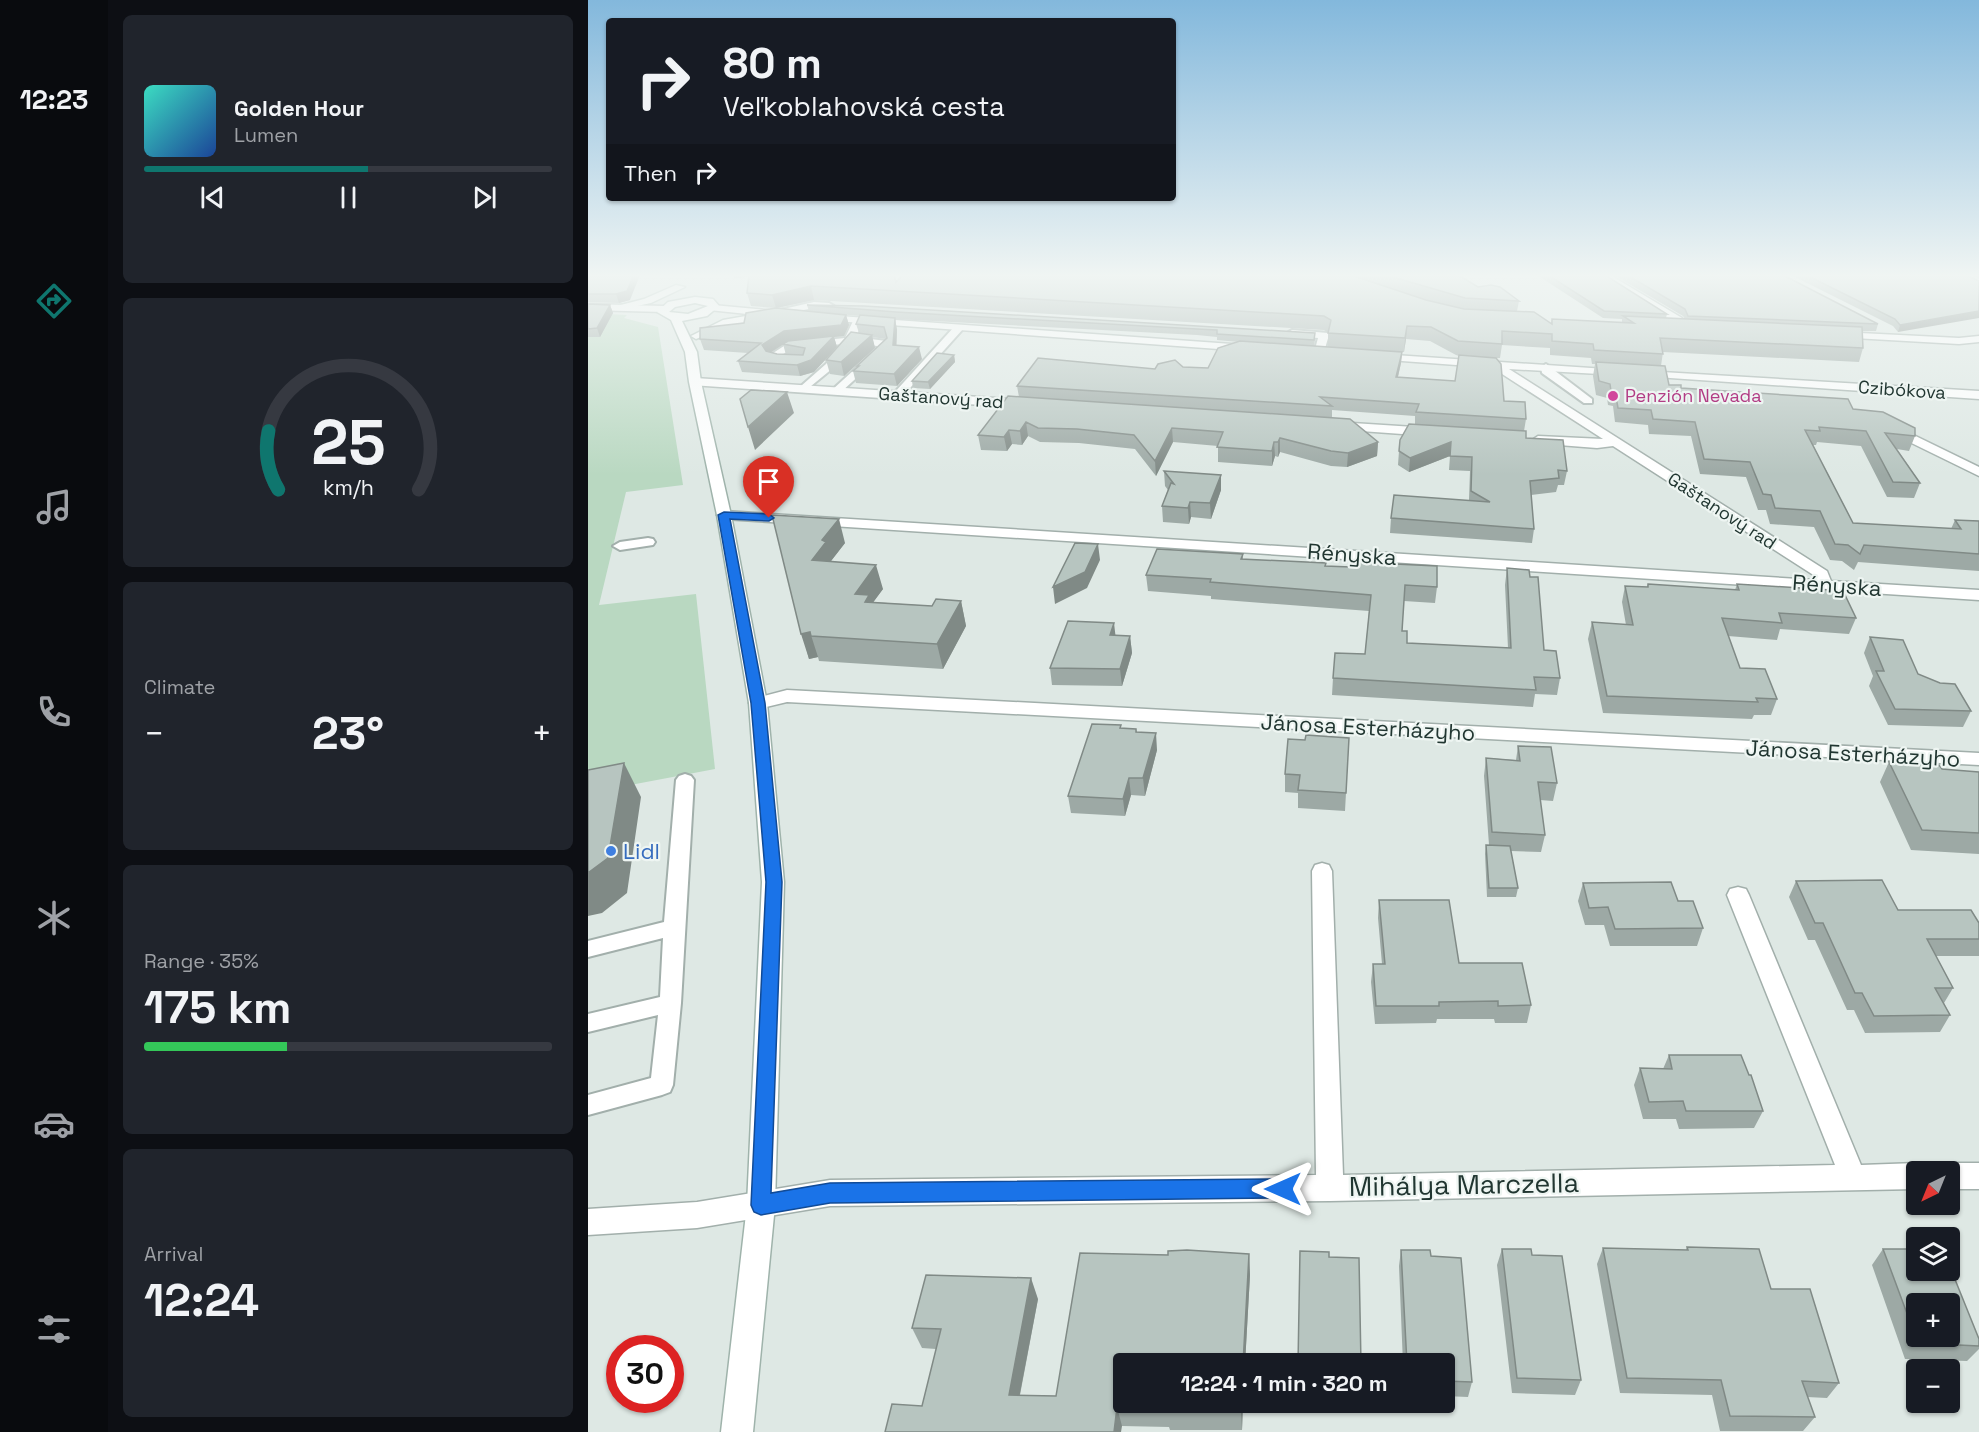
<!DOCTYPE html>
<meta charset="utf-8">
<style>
:root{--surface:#171b24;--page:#20242c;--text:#f1f3f6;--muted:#9ea1a6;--line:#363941;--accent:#0f766e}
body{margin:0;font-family:"Space Grotesk",sans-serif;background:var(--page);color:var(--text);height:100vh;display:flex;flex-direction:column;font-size:22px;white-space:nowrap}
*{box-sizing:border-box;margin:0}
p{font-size:20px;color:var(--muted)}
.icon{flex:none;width:33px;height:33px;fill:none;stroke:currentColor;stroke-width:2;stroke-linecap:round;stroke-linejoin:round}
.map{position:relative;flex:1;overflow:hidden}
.drawer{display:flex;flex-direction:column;gap:15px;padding:15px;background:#0d0f14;width:480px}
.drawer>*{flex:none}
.banner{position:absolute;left:18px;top:18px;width:570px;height:183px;border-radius:6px;box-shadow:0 2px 4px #0004;background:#171b24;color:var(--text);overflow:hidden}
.needle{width:39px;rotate:223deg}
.buttons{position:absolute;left:1318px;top:1161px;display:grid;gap:12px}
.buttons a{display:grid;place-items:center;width:54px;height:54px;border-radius:6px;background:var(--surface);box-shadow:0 2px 4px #0004;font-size:30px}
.speed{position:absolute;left:18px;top:1335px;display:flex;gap:12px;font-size:30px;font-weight:700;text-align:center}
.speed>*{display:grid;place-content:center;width:78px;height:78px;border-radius:50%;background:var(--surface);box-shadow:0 2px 4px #0004;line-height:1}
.speed .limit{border:9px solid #d22;background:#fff;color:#111}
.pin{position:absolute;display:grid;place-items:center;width:51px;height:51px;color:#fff;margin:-62px -26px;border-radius:50% 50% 50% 0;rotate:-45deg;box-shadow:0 0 6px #0007}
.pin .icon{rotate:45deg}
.me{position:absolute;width:66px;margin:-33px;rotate:270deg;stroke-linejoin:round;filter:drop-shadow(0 0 4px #0008)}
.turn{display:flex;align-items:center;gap:21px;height:126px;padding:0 18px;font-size:27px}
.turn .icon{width:78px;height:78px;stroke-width:2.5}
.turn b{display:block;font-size:42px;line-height:51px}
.then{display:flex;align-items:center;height:57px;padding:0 18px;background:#0003;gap:12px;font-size:22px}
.big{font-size:45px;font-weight:700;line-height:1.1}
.drawer .tile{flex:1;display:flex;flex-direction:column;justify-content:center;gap:9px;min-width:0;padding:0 21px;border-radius:9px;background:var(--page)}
.drawer .dial{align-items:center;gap:0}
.dial svg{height:156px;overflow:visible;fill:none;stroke:var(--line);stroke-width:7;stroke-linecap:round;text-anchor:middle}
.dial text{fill:var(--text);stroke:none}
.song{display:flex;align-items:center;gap:18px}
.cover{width:72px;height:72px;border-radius:9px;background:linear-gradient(135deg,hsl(170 70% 55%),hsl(220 70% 35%))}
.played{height:6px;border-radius:3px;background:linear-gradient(90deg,var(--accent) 55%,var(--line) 55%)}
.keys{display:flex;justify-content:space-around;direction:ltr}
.heat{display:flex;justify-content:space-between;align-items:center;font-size:33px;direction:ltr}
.charge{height:9px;border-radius:4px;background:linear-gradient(90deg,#34c759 35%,var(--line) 0)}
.trip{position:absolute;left:525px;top:1353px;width:342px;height:60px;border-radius:6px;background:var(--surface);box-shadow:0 2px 4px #0004;font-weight:700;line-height:60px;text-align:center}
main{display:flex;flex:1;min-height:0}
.menu{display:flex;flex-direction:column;width:108px;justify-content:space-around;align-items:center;background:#090b0e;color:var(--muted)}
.menu .icon{width:42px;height:42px}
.menu .on{color:var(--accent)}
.menu b{font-size:27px;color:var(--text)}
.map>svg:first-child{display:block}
</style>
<main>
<nav class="menu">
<b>12:23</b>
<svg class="icon on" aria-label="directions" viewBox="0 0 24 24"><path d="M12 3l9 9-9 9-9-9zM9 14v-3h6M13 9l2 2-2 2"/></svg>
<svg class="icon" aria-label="music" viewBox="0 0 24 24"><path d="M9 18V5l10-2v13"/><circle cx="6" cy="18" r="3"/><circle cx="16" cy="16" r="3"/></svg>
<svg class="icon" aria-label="phone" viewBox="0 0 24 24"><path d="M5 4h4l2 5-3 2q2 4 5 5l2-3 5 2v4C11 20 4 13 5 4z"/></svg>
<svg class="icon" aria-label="climate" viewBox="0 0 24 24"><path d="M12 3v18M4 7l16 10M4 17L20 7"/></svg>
<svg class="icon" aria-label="car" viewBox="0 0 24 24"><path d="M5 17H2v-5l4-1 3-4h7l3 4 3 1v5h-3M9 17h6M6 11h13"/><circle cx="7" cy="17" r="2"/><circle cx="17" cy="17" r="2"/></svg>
<svg class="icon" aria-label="filters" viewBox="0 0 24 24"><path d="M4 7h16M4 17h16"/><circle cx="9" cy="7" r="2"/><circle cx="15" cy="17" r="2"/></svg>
</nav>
<section class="drawer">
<div class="tile">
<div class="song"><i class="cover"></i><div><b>Golden Hour</b><p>Lumen</p></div></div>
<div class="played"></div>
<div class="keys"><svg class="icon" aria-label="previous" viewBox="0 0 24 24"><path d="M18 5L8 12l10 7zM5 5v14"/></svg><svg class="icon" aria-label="pause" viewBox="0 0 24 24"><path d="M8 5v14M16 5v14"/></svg><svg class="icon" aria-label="next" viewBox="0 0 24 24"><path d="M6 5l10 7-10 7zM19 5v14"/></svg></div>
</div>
<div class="tile dial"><svg viewBox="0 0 100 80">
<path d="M14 69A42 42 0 1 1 86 69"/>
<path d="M14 69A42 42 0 0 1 9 39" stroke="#0f766e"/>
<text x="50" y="56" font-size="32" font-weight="700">25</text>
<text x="50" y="72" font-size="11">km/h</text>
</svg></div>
<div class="tile"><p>Climate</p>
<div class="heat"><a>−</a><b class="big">23°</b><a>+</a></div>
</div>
<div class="tile"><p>Range · 35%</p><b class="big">175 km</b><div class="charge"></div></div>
<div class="tile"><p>Arrival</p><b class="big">12:24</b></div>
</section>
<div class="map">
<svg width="1391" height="1432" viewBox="0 0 1391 1432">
<rect width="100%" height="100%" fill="#dee8e4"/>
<path fill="#b9d8c1" d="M0,313L39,315L36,318L70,327L95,485L38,492L11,605L108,594L127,769L0,793Z"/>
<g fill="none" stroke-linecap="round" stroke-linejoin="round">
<defs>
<path id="lane" d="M226,302L241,303L246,306L241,309L226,308L183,316L178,313Z
M270,318L275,321L268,337L298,341L299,350L253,392L249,393L244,390L289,349V346L265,343L245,368L217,391L213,390V386L238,364L254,344L202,350L192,356L203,361L198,364L179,357L199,344L257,338L265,321Z
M366,327L375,329L314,397H306V393Z
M704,330L740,333L741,335L735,355L726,353L730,338L700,335L699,333Z
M958,364L1004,399V403H996L954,373L953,367Z
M60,538L65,539L67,542L65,545L32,550L25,546L32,542Z
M97,774L103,776L106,780L93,1003L85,1085L82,1092L74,1095L0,1115V1095L63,1078L70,1015L0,1032V1014L72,997L75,938L0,957V941L76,922L88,780L91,776Z"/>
<path id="street" d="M1010,275H1022L1094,318L1098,328L1093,331L1089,330L1085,322Z
M0,304L76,306L81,309L76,312L0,310Z
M125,305L188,311L193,314L188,317L121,310L120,308Z
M237,315L658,345L664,348L658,351L233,320V316Z
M1252,332L1371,338L1391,336V342L1371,344L1248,337V333Z
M791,354L1033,370V374L1029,375L921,369L1239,571L1243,581L1391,590V600L136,519L129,515L136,511L1227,580V576L1025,446L1009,448L945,443L944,440L950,436L1015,439L911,372L909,368L787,359L785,357Z
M1057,371L1391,391V399L1053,376V372Z
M107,378L438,400L444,404L438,408L103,385V379Z
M749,422L842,428L848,432L842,436L745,429L743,426Z
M1303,424L1391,467V476L1299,431L1297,428L1299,425Z
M199,690L1391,753V765L199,702L170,709L164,707L161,703L164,699Z
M734,863L741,865L744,871L755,1175L1247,1165L1139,895L1142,889L1150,887L1158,889L1161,895L1273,1165L1329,1163L1338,1167L1340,1172H1329V1189L742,1201L242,1206L109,1228L0,1235V1209L109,1202L242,1180L728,1175L724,871L727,865Z
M1362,1163H1391V1189H1362V1172H1351L1353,1167Z"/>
<path id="secondary" d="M88,285L97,287L63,303L30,310L25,307L56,299Z
M107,297L125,299L131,306L119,316L94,321L109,352L113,382L143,515L179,703L196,882L187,1205L165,1432H133L159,1205L174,882L161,703L129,515L101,382L97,352L83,320L69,312L80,302ZM107,303L120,306L100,314L81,312L87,307Z
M180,312L185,315L184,317L142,325L108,339L103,336L135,320Z"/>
</defs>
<use href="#lane" stroke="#a2afab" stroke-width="4"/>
<use href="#street" stroke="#a2afab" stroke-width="3"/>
<use href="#secondary" stroke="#9fb3ab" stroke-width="3"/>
<use href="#lane" fill="#fff" fill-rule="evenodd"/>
<use href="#street" fill="#fff" fill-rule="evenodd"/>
<use href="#secondary" fill="#fff" fill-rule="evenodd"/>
</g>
<path fill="#9da9a5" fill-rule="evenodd" d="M0,275L42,300L31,303L0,302Z
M146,275H307L308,282L315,275H866L890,287L931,301L929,311L963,324L964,319L1034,323V319L1015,318L949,275H1017L1079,314L1078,318L1097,319L1095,316L1026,275H1195L1290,324L1288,331H1274L1275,348L1271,362L1075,352L1073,366L1081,385L1093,388L1265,409L1327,436L1321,451L1309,449L1332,483L1326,498L1299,497L1273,446L1229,442L1228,445H1225L1265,523L1363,529L1367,520L1391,521V571L1270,562L1266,570L1254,561L1242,560L1226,527L1182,524L1178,510H1170L1158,477L1112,474L1103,436L1061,434L1060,425L1027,422L1025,406L1020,405L1019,398L1008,395L1005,376L1007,364H1004L1003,358L962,355V348L914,345L912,358H908L916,401L938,419L936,431L938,438L979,471L976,485H970L968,492L943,495L946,529L944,543L802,533L803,518L881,500L882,471L861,470L862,456L821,472L810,465L811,451L827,424V416L744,410V418L790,442L789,456L759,467L743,466L692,452L690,457L687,456L684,466L630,462V446L585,442L568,476L547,449L491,443L452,442L440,436L434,445L424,444L419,451L393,450L390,435L431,397L429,386L567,369L595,367L620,368L651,342L629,340V337L609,335L307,319L309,330L308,346L334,359L309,386L268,383L265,371L269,367V366L298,339L284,337L287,348L256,376L242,374L238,360L271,333L268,324L272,316L239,313L258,315L261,325L256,336L246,337L249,347L226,372L212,376L154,372L150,361L160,353L116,350L112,339L156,323L187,308L163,306L159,293L161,277L146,278ZM226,300L736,330L740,333V347L726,346L727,340V333L219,305L221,311L189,308ZM818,339L842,341L868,355L871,356L867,381L810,377L813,363L814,352H816ZM195,344L198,355L189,354L183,352Z
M1203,275H1378L1310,332L1305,326Z
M1384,275H1391V279Z
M0,304L22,305L25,313L12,337H0Z
M366,355L367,362L342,389L325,388L324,381Z
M576,471L633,490L623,519L603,517L601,524L575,522L574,506L580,490L577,486Z
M184,515L257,543L243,561L244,562L295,589L285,602L344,606L373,601L378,626L355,669L231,661L230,657L221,659Z
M655,554V559L738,566L849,587L847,603L816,601L814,631L819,643L920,648L917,585L919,568L942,577L956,650L972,678L969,695L947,694L945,707L744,695L745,678L777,654L781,611L623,599V596L560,591L558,575Z
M1060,584L1147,590L1149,584L1268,618L1261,634L1192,629L1189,640L1140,636L1152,668L1189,699L1183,715H1166L1164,719L1015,713L1000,639L1004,622L1038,625L1034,602L1037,586L1059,587Z
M528,636H542L544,653L534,686L464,685L462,668Z
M1282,637L1330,674L1352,683L1383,711L1375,727L1300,725L1281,686L1285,676L1276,653Z
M533,725V728L548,729L549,732L569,750L557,796L543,795L537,816L483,813L480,796Z
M761,738L757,811L710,808V793L697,792V774L717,740Z
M930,746L969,783L965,801L952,800L957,835L953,852L923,851L930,888L928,897H899L897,854L898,845H901L896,776L898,758L928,760Z
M1301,762L1354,769L1391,772V854L1323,850L1292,782Z
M1208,881L1310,910L1391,923V956H1348L1365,988L1356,1003L1362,1015L1352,1032L1277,1033L1266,1010H1259L1227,940H1220L1201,897Z
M995,883L1090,901L1115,928L1109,946H1022L1016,925H997L990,901Z
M791,900L871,963L943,1005L939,1023H907L906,1019H849L848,1023L787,1024L783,982L785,964H794L790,918Z
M1081,1055L1175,1111L1166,1128L1091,1129L1088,1119H1055L1046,1085L1052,1068L1075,1069Z
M1099,1247L1183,1289L1251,1383L1239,1398L1219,1397L1227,1417L1215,1431H1132L1124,1395L1032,1393L1009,1264L1015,1248L1098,1250Z
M914,1249L944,1255L993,1380L987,1395L924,1393L909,1265Z
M1295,1249L1391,1339V1349L1379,1361L1317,1359L1284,1265Z
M813,1250L843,1256L884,1382L880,1397L856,1396V1364H815L811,1266Z
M661,1254L662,1275L657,1364H536V1402H655L654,1430H582L581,1427L534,1426L334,1406L348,1349L334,1348L324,1328L450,1299L432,1395L468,1396L580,1255Z"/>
<path fill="#808a86" d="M46,275H52L42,300L31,303L28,294Z
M146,275H166L167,276L146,278Z
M223,286L226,300L188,308L184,295Z
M22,305L25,313L12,337L9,328Z
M1391,311V318L1310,332L1312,325Z
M258,315L261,325L256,336L246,337L249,347L226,372L212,376L209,365L245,337L199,342L177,356L174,345L196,331Z
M307,318L309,330L308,357L305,345Z
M819,326L818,339L816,352L817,338Z
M284,335L287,348L256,376L253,362Z
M331,347L334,359L309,386L306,374Z
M814,352L813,363L807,389L808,377Z
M366,355L367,362L342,389L340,382Z
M199,392L206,413L167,450L160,427Z
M438,422L440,436L434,445L432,431Z
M584,428L585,442L568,476L567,461Z
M421,430L424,444L419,451L416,437Z
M692,438V452L690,457V442Z
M686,442L687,456L684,466V451Z
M790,442L789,456L759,467L760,453Z
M863,442L862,456L821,472L822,458Z
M633,475V490L623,519L622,503Z
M602,502L603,517L601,524L600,508Z
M251,519L257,543L243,561L245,566L224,560L234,540Z
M510,544L512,560L499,588L467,604L465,587Z
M288,565L295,589L284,604L288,620L267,594Z
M373,601L378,626L355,669L349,644Z
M526,623L528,640L522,635Z
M222,632L230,657L221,659L213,634Z
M542,636L544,653L534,686L532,669Z
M568,733L569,750L557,796L555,778Z
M36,763L53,797L39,893L14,913L0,916V873Z
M541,778L543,795L537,816L535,799Z
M661,1254L662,1275L657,1364H655Z
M443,1278L450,1299L428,1414L421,1395Z
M653,1402H655L654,1430L653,1412Z
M529,1407L534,1426L533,1432H526Z"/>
<path fill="#b7c5c0" stroke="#808a86" stroke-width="1.5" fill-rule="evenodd" d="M0,275H46L39,291L28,294H0Z
M161,275H306L308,282L315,275H763L838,300L876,309L946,312L964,324V319L1046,323L1035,316L1274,327L1275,348L1072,338L1075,354L1006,350L1005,344L964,341V334L914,331V344L870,341L843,327L819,326L817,338L740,333L743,320L736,316L223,286L184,295L159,293Z
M798,275H866L872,276L890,287L903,285L912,287L931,301L877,298Z
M960,275H1017L1079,314L1016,311Z
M1039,275H1195L1290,324L1100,316L1097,309Z
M1218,275H1378L1391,281V311L1312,325L1307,319Z
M0,304L22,305L9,328L0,329Z
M219,305L276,306L727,333L726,340L629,334V330L609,329L308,312Z
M188,308L258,315L253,325L196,331L174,345L178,351L189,354L215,355L217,348L195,344L200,341L246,336L223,360L209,365L150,361L173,343L112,339V328L156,323L158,313Z
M272,315L307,318L305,345L331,347L306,374L265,371L271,366H269L299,338L296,327L268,324Z
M263,332L284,335L253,362L238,360Z
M652,341L814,352L808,377L867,381L871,355L908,358L913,364L916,401L937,402L938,419L828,412L831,404L732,397L744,406L429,386L450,358L567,369L570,364L587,360L595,367L620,368L630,348Z
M349,353L366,355L340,382L324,381Z
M1008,362L1077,366L1081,385H1093V388L1260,399L1265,409L1295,412L1327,428V436L1297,433L1332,483L1305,482L1278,431L1231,427L1232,431L1217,430L1265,523L1373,529L1367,520L1391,521V554L1276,545L1272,554L1260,545L1247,544L1232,511L1187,508L1183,495L1175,494L1162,462L1116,459L1107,422L1065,419L1063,410L1030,408L1027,391H1023L1022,384L1011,381Z
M163,390L199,392L160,427L152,399Z
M420,396L762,419L790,442L760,453L743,451L692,438L690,442H686L684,451L629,447L635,432L584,428L567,461L546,435L489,429L450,428L438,422L432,431L421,430L416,437L390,435Z
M821,424L938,431V438L975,440L979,471L970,470L971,478L942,481L946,529L803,518L806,495L902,502L883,491L884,457L862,456L863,442L822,458L811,451L812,440Z
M576,471L633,475L622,503L602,502L600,508L574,506L583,483L586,484Z
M184,515L251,519L234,540L238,542L224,560L288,565L267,594L281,595L277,602L344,606L348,599L373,601L349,644L223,636L222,632L213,634Z
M487,543L510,544L497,572L465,587Z
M569,549L655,554L653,559L738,563L737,566L763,567L764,562L849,566V587L817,585L814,631H819V643L923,648L919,568L941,570L942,577H950L956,650L968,651L972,678L946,677L948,690L745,678L747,653L777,654L783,595L622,582L623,579L558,575Z
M1060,584L1151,590L1149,584L1243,590L1256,593L1268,618L1191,613L1194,623L1134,618L1152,668L1177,669L1189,699L1168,698L1170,702L1019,696L1004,622L1045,625L1037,586L1060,587Z
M480,621L526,623L522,635L542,636L532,669L462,668Z
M1282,637L1315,640L1330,674L1352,683L1367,684L1383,711L1307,709L1288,671H1296Z
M504,724L533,725L532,728L548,729V732L568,733L555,778H541L535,799L480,796Z
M718,735L761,738L758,793L710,790L712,775L697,774L700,739L717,740Z
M930,746L963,747L969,783L950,782L957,835L904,832L898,758L932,761Z
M1301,762L1351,765L1354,769L1391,772V833L1334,830Z
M36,763L20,858L0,873V770Z
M898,845L922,846L930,888H901Z
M1294,880L1310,910H1383L1391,923V939H1339L1365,988H1347L1362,1015L1286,1016L1274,993H1267L1235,923H1227L1208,881Z
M1083,882L1090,901H1105L1115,928L1027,929L1020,907L1001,908L995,883Z
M791,900H861L871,963H934L943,1005L910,1006V1001L851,1002V1006H788L785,964H797Z
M1081,1055H1153L1161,1075H1163L1175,1111H1098L1095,1101L1061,1102L1052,1068L1084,1069Z
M1099,1247L1171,1249L1183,1289H1222L1251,1383L1214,1381L1227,1417L1142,1416L1133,1380L1039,1378L1015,1248L1100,1250Z
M914,1249H943L944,1255L974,1256L993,1380L929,1378Z
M1295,1249H1329V1270H1362V1267L1391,1339V1346L1330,1343ZM1329,1304H1362V1336H1329Z
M599,1250L661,1254L655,1364H536V1402H653V1412L579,1411V1408L529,1407L526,1432H297L304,1404L334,1406L353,1329L324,1328L338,1275L443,1278L421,1395L468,1396L492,1253L580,1255V1251Z
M813,1250H842L843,1256L873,1258L884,1382L856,1381V1364H819Z
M712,1251L741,1252V1257L771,1258L773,1364H710Z"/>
<linearGradient id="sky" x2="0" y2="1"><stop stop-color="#83b8dc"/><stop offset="0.58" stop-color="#f0f5f3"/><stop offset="1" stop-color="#f0f5f3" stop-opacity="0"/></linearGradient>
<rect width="1391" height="475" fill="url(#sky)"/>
<path fill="#1a73e8" stroke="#114b97" stroke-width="1.5" d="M136,512L181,514L186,518L181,521L142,519L177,703L194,882L183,1193L242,1183L695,1179L702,1182L705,1189L702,1196L695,1198L242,1203L173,1215L166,1212L163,1205L178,882L163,703L130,515Z"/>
<circle fill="#d1479c" stroke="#eef5f2" stroke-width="2" cx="1025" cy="396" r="6"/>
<circle fill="#3f7fe0" stroke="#eef5f2" stroke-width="2" cx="23" cy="851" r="6"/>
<g text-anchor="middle" stroke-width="4.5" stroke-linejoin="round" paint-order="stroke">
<g font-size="18" fill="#213631" stroke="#eef5f2">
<text transform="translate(1314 390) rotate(4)" y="6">Czibókova</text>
<text transform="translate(353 398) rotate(4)" y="6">Gaštanový rad</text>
<text transform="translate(1134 511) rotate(33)" y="6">Gaštanový rad</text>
</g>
<g font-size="18" fill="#b23c85" stroke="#eef5f2" text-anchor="start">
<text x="1037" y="402">Penzión Nevada</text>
</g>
<g font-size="22" fill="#213631" stroke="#eef5f2">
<text transform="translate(764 554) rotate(4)" y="8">Rényska</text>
<text transform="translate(1249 585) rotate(4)" y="8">Rényska</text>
<text transform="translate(780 727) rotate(3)" y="8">Jánosa Esterházyho</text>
<text transform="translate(1265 753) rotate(3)" y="8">Jánosa Esterházyho</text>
</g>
<g font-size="22" fill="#366cbe" stroke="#eef5f2" text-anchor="start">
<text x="35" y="859">Lidl</text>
</g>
<g font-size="27" fill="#213631" stroke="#eef5f2">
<text transform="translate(876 1185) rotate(-1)" y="9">Mihálya Marczella</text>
</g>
</g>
</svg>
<div class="buttons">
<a><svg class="needle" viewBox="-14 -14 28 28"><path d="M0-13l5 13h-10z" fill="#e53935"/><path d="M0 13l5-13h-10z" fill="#9ea1a6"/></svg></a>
<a><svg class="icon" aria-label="layers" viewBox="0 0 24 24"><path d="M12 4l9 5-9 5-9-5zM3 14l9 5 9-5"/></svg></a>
<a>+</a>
<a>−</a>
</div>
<div class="speed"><div class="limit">30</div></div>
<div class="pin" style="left:181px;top:518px;background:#d93025"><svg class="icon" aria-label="arrive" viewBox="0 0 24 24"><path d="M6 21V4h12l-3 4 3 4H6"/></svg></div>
<svg class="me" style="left:695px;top:1189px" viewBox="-20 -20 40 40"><path d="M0-17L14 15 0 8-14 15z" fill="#1a73e8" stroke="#fff" stroke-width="4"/></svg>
<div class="trip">12:24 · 1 min · 320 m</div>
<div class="banner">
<div class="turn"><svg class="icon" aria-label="right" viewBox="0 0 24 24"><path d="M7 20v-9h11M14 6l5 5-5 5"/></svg><div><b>80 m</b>Veľkoblahovská cesta</div></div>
<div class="then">Then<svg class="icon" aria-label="right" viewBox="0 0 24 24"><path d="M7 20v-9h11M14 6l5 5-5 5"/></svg></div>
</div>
</div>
</main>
